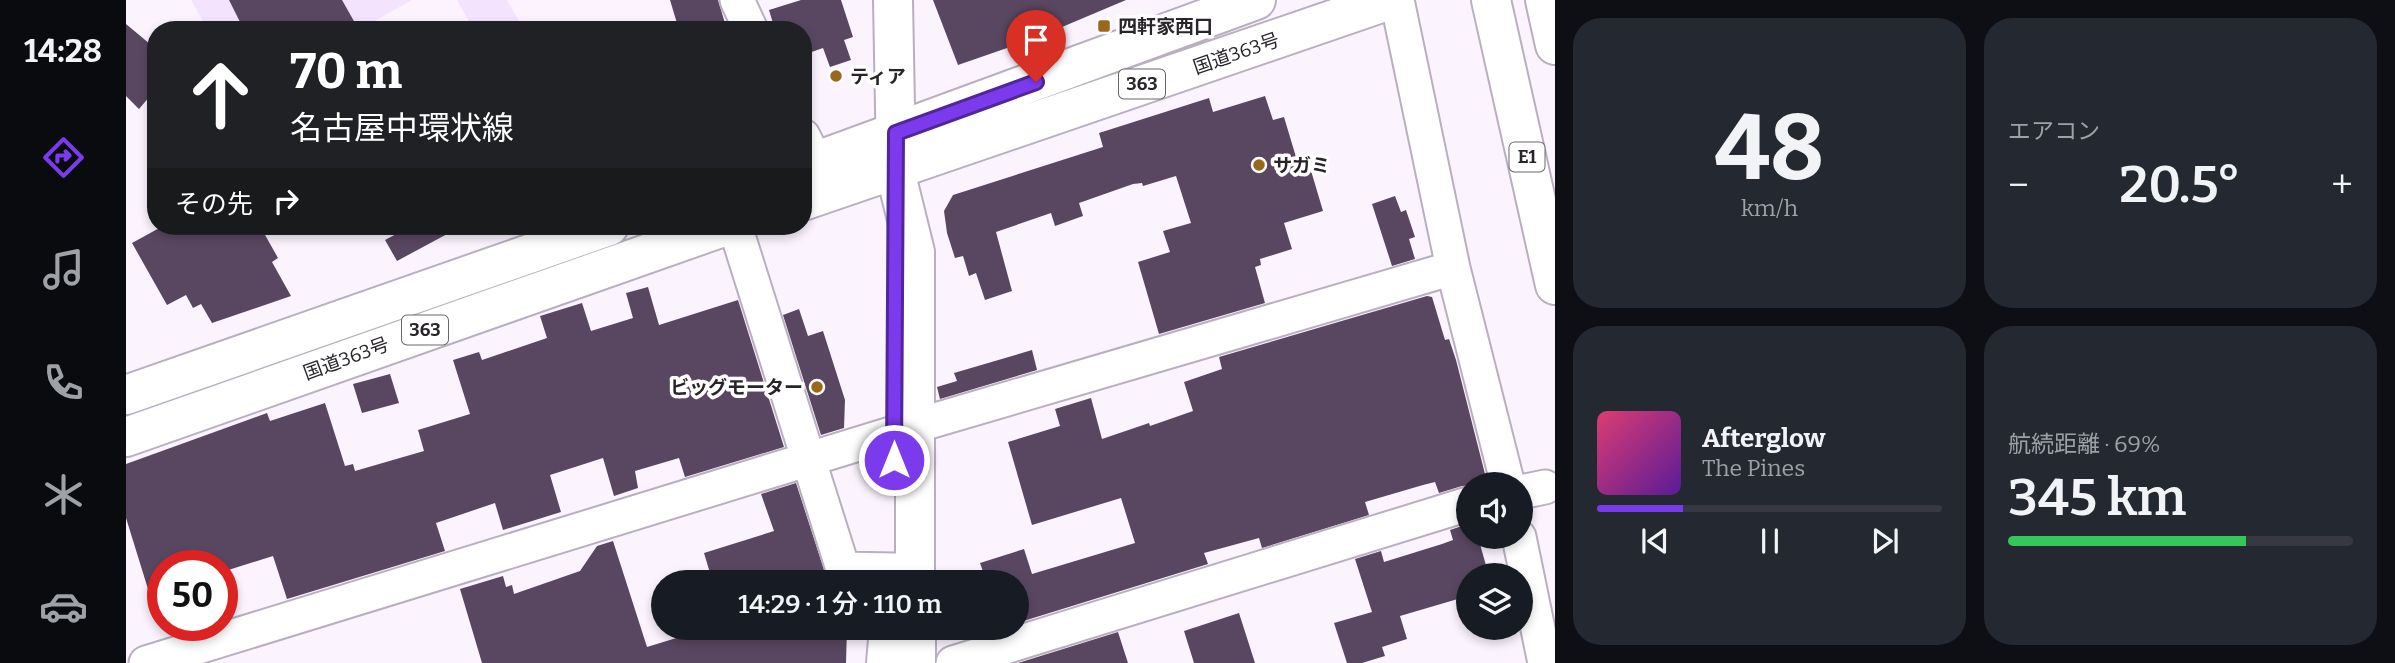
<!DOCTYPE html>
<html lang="ja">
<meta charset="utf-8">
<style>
:root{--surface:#171b24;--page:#242831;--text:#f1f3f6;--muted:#9ea1a6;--line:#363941;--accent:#7c3aed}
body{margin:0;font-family:Bitter,"Noto Sans JP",serif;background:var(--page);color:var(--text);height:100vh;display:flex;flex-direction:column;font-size:26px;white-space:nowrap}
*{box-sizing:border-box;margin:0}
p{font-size:23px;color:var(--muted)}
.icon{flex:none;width:38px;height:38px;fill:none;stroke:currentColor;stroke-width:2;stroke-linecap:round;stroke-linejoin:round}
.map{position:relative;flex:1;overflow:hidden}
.drawer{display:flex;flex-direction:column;gap:18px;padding:18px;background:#0d0f14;width:840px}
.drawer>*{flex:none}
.hud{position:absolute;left:21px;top:21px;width:665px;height:214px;border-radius:28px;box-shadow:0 4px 10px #0003;background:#202124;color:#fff;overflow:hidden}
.tools{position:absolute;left:1330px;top:472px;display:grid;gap:14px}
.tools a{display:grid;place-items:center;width:77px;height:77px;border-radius:50%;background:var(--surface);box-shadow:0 4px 10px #0003;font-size:35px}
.speed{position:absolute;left:21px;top:550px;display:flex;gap:14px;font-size:35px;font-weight:700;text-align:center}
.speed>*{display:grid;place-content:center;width:91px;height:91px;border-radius:50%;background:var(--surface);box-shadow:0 4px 10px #0003;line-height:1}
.speed .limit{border:10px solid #d22;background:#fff;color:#111}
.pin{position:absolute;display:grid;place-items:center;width:60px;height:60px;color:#fff;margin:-72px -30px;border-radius:50% 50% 50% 0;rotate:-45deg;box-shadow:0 0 7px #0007}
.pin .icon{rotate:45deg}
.me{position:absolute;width:77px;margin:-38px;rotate:0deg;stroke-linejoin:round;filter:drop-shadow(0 0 5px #0008)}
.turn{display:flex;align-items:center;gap:24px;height:147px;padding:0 28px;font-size:32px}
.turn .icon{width:91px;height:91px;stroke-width:2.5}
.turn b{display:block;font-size:49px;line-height:60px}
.then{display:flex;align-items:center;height:66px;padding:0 28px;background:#0003;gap:14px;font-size:26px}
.big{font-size:52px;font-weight:600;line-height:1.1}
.drawer .tile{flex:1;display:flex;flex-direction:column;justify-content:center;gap:10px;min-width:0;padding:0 24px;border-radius:28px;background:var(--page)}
.drawer .dial{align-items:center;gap:0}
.dial b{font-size:91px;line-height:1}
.song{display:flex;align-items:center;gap:21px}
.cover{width:84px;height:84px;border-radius:10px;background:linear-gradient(135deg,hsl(340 70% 55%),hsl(270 70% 35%))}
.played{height:7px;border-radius:4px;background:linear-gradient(90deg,var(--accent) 25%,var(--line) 25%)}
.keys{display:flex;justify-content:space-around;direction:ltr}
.heat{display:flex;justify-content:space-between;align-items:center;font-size:38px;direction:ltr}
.charge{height:10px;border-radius:5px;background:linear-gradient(90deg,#34c759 69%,var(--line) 0)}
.drawer .tiles{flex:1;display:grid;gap:18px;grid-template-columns:repeat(2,1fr)}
.trip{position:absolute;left:525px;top:570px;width:378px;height:70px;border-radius:35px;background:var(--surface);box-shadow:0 4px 10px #0003;font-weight:600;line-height:70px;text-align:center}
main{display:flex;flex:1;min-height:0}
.dock{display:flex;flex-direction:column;width:126px;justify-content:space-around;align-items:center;background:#090b0e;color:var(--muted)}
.dock .icon{width:49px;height:49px}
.dock .selected{color:var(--accent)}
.dock b{font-size:32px;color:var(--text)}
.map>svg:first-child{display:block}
</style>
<main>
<nav class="dock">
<b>14:28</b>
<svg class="icon selected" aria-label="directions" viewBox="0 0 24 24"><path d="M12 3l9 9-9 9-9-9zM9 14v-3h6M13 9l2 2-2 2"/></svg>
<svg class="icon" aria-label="music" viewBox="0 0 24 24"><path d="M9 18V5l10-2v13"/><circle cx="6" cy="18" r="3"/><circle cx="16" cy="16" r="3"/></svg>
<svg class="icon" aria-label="phone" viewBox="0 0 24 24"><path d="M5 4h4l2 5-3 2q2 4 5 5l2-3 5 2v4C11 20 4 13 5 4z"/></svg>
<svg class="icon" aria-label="climate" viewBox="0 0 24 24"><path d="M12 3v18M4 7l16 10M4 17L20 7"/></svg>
<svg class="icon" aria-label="car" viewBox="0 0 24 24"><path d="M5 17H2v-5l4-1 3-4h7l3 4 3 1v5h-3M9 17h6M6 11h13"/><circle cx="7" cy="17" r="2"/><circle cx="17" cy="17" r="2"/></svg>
</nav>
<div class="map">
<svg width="1429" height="663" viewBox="0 0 1429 663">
<rect width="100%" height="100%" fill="#fbf4ff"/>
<path fill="#f4e3fc" d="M65,0H286L233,30H82Z
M331,0H381L398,30H348Z"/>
<path fill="#594761" d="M103,0H216L233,30H118Z
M544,0H592L601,30H553Z
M675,0H715L727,37L718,40L725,60L704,67L697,48L677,55V30H649L643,10Z
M807,0H1000L910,38L832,65Z
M0,24L30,49V89L13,109L0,96Z
M1139,96L1147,120L1158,117L1173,167L1183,164L1197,211L1158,223L1166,249L1134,259L1135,265L1129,267L1139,303L1033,334L1012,262L1044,252L1037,231L1065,223L1050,176L1017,186L1016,183L1007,184L953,203L957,216L929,226L925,213L870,232L886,291L859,300L850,273L843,276L837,256L829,258L821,233L818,211L827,195L977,147L973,133L1083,98L1087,112Z
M1269,196L1275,212L1280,210L1289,237L1283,239L1289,259L1266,266L1246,204Z
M37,226H134L152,258L146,262L165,296L86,323L75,304L67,308L60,295L41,305L6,243Z
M285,226H336L271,261L259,240Z
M522,287L533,325L612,300L658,447L559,477L553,458L509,471L512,488L488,496L477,458L424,475L435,512L377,530L369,503L310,523L319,551L161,599L147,556L96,572V565H37V617L31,618L0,518V464L141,413L144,421L199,403L219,466L227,464L229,471L298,451L292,430L344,414L327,360L353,352L356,360L421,338L414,316L456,303L465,331L507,318L500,293Z
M1301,296L1306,297L1319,340L1323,339L1330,360L1359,474L1353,476L1356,485L1336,486L1313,493L1309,482L1297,485L1239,502L1243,515L1136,548L1133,538L1078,553L1082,564L891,623V583H861L854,563L898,549L906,574L1009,543L995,498L906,525L882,442L934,426L929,409L965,398L976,439L1023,423L1024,426L1067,411L1058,382L1096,369L1093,357Z
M673,309L682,336L697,331L719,400L718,428L695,435L657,315Z
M906,350L911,370L814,399L811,387L831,381L828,373Z
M264,374L273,403L236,413L227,384Z
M670,483L701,579L687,583H587L578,553L648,531L635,494Z
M1342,524V537H1352L1363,576H1342V596L1274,616L1281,639L1256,647L1259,656L1236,663H1221L1208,623L1246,612L1229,559L1255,551L1258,562L1316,544L1327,540L1324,530Z
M487,541L521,647L583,628H721L720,663H356L334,589L377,576L380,587L386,585L388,594L454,571L471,546Z
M1113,613L1129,663H1068L1058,631Z
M992,632L1002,663H892Z"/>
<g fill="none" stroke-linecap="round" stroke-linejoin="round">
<defs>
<path id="street" d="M611,0L625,30
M1271,0L1327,268L1382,485
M677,136L690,162
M609,226L717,569L769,570
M789,426L1327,268
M1395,492L1419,487
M1393,537L1419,663
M20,663L768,433
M827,663L1342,504"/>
<path id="secondary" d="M769,171L789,252V583
M790,628V663
M760,663L763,628"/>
<path id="primary" d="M767,0L770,162"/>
<path id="highway" d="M1365,0L1429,285
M1419,0L1429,45
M677,166L1130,0
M677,201L1264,0
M0,395L483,226
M0,437L600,226"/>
</defs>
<use href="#street" stroke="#baafc0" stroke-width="37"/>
<use href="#secondary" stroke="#baafc0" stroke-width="42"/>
<use href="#primary" stroke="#baafc0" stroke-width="42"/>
<use href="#highway" stroke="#baafc0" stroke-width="42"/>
<use href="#street" stroke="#fff" stroke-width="33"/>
<use href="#secondary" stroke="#fff" stroke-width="38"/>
<use href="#primary" stroke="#fff" stroke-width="38"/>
<use href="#highway" stroke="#fff" stroke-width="38"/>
</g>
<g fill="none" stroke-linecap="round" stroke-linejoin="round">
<defs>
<path id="route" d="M768,460L770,133L910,82"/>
</defs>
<use href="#route" stroke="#51269a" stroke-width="18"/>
<use href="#route" stroke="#7c3aed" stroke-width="12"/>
</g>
<g fill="#99681b" stroke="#fff" stroke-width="2.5">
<rect x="971" y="19" width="14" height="14" rx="3.5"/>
<circle cx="710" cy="76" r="7"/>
<circle cx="1133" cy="165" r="7"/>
<circle cx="691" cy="387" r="7"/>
</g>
<g text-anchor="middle" stroke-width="7" stroke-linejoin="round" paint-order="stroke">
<g fill="#fff" stroke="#68666a" stroke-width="2">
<rect x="993" y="69.5" width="46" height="29" rx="5"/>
<rect x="1383.5" y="142.5" width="35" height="29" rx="5"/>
<rect x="276" y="315.5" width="46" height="29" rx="5"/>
</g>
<g font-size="18" font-weight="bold" fill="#28242a">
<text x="1016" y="90">363</text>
<text x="1401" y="163">E1</text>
<text x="299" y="336">363</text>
</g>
<g font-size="19" font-weight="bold" fill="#28242a" stroke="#fff" text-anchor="start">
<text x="992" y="33">四軒家西口</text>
<text x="724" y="83">ティア</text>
<text x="1147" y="172">サガミ</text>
<text x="677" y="394" text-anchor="end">ビッグモーター</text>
</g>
<g font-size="19" fill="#28242a" stroke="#fff">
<text transform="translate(1110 53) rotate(-19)" y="7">国道363号</text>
<text transform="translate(220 358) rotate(-20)" y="7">国道363号</text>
</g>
</g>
</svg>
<div class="tools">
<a><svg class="icon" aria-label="sound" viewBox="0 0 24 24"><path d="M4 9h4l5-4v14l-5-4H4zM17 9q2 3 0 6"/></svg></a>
<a><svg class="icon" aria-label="layers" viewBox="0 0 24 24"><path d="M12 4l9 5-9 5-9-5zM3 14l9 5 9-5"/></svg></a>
</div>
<div class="speed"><div class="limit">50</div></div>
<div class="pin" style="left:910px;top:82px;background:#d93025"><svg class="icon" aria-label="arrive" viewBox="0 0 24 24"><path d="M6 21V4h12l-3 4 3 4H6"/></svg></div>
<svg class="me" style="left:768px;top:460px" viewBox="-20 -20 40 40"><circle r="17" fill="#7c3aed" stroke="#fff" stroke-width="3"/><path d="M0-11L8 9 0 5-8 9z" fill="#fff"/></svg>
<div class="trip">14:29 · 1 分 · 110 m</div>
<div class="hud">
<div class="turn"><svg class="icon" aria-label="ahead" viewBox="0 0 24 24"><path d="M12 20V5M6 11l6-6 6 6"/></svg><div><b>70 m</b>名古屋中環状線</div></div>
<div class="then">その先<svg class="icon" aria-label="right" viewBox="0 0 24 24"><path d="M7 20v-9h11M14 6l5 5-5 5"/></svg></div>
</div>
</div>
<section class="drawer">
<div class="tiles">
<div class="tile dial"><b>48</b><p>km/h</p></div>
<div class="tile"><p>エアコン</p>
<div class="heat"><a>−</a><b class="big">20.5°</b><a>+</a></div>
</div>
<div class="tile">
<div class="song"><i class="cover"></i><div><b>Afterglow</b><p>The Pines</p></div></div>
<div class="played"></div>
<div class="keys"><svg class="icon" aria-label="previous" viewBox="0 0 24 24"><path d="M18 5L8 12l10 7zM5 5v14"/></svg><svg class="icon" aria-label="pause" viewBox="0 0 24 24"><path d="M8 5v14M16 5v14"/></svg><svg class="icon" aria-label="next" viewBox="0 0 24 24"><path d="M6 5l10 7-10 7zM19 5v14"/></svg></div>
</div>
<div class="tile"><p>航続距離 · 69%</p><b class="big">345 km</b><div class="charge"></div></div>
</div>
</section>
</main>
